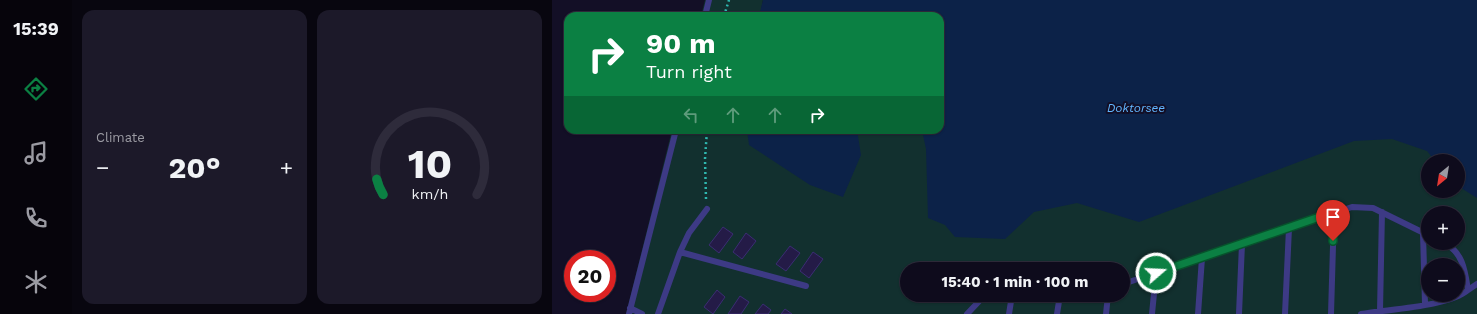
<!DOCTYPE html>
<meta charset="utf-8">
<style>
:root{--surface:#0e0b1c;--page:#1c1929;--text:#f1f3f6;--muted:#9b9ba3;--line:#2e2b3b;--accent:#0b8043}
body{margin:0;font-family:"Work Sans",sans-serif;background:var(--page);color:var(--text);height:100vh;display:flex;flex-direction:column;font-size:15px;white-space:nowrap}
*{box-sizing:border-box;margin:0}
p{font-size:13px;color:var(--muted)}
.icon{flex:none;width:22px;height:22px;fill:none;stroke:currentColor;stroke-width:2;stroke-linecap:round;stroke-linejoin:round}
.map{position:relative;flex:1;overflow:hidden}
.side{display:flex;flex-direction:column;gap:10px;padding:10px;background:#08060f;width:480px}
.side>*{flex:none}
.banner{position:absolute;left:12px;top:12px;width:380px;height:122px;border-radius:12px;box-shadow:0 1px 3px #0004,0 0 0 1px var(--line);background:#0b8043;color:#fff;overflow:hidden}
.needle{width:26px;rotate:210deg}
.buttons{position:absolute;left:869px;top:154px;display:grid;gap:8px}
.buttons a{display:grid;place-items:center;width:44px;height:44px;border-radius:50%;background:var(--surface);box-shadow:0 1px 3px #0004,0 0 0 1px var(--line);font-size:20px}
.speed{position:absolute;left:12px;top:250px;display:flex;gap:8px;font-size:20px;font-weight:700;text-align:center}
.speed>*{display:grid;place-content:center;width:52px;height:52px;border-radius:50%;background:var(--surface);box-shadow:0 1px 3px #0004,0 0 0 1px var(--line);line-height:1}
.speed .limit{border:6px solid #d22;background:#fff;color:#111}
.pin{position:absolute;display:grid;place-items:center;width:34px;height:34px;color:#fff;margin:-41px -17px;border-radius:50% 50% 50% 0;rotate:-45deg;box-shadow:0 0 4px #0007}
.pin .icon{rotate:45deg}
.me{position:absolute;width:44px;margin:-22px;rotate:71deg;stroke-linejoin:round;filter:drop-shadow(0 0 3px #0008)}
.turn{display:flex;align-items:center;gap:14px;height:84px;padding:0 16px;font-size:18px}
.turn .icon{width:52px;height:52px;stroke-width:2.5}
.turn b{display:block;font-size:28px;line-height:34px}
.lanes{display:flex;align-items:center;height:38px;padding:0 16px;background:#0003;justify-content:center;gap:20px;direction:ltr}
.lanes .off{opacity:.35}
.big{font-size:30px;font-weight:700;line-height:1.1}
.side .widget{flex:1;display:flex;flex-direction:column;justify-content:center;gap:6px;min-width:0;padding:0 14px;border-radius:12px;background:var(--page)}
.side .dial{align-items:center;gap:0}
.dial svg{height:104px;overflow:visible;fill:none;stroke:var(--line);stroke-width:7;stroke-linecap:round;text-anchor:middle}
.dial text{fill:var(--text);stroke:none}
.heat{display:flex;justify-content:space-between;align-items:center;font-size:22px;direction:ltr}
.side .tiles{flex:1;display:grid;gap:10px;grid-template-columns:repeat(2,1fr)}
.trip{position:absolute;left:348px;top:262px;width:230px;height:40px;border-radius:20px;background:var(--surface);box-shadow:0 1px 3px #0004,0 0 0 1px var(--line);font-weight:700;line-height:40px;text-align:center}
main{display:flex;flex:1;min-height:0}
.dock{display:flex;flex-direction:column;width:72px;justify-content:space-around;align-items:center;background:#06040b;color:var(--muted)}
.dock .icon{width:28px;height:28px}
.dock .active{color:var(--accent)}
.dock b{font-size:18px;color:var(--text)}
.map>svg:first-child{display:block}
</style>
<main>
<nav class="dock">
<b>15:39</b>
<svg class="icon active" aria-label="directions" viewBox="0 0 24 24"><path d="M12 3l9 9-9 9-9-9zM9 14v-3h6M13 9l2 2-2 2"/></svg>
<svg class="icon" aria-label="music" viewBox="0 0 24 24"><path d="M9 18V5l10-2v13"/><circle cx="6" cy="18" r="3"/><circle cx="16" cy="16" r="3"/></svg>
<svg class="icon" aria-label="phone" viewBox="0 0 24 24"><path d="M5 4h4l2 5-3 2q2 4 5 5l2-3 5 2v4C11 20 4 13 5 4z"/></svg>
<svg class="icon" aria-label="climate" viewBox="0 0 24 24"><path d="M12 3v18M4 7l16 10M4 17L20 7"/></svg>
</nav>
<section class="side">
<div class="tiles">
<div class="widget"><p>Climate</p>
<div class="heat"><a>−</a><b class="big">20°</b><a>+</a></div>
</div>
<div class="widget dial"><svg viewBox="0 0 100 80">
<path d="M14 69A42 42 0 1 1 86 69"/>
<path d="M14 69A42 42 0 0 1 9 57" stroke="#0b8043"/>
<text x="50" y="56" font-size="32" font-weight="700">10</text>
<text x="50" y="72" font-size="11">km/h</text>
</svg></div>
</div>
</section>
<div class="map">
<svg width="925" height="314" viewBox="0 0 925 314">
<rect width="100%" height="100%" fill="#130f26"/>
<path fill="#12302f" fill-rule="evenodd" d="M153,0H211L208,16H149Z
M120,130H372L484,209L803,138L841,137L876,148L886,161H876V191H906V183L925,195V314H74ZM876,213H906V243H876ZM876,265H906V295H876ZM355,269H571V295H355Z"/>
<path fill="#0c2248" d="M211,0H925V198L906,186V161H883L875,151L840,139L802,141L587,222L525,203L482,212L453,239L403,237L393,225L376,218L374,149L370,130H388V16H207Z
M195,130H305L309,155L291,197L258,185L197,145Z"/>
<path fill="#241b47" stroke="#3b2d73" d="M171,227L181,234L167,253L157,245Z
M194,233L204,241L190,259L181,252Z
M238,246L248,253L234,271L224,264Z
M261,252L271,259L257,278L248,271Z
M456,263L494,266V269H455Z
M165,290L173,297L161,314L152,307Z
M188,296L197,302L189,314H176Z
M211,304L219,310L216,314H203Z
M233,309L240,314H229Z"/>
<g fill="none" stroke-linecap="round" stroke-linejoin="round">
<path stroke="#2fb8b0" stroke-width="2.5" stroke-dasharray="2 3" stroke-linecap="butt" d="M172,16L177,0
M154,199L153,159L155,130"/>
<path stroke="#3d3a85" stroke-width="6" d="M153,16L157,0
M871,233L873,304
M128,252L254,286
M571,284L800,207L821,208L876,235
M916,290L925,284
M78,308L90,314
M828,311L830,212
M77,314L124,130
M106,314L128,252L137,233L155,209
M415,314L433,295
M457,314L460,295
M505,314L508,295
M554,314L556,295
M600,314L604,273
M646,314L650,258
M687,314L690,244
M733,314L737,228
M779,314L782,212
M809,314C836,309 896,307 916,290C913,271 911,252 892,243"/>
</g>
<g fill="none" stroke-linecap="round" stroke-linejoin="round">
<defs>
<path id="route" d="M604,273L782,212L781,241"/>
</defs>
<use href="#route" stroke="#07532c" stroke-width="10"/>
<use href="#route" stroke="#0b8043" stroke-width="7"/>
</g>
<g text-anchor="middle" stroke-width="4" stroke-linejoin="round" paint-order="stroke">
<g font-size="12" font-style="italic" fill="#62b6ff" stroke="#130f26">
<text x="584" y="112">Doktorsee</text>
</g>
</g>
</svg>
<div class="buttons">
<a><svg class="needle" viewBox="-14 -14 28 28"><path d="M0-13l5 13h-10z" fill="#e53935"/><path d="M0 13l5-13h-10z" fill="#9b9ba3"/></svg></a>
<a>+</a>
<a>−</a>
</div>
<div class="speed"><div class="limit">20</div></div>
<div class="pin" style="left:781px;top:241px;background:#d93025"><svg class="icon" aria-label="arrive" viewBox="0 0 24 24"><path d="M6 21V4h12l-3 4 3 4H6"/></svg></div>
<svg class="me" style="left:604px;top:273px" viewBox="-20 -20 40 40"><circle r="17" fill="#0b8043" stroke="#fff" stroke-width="3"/><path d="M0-11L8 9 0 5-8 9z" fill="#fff"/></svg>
<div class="trip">15:40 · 1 min · 100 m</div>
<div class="banner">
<div class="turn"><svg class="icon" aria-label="right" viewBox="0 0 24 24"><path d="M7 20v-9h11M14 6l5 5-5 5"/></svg><div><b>90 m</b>Turn right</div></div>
<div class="lanes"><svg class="icon off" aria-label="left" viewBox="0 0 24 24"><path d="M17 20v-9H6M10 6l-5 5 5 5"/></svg><svg class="icon off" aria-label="ahead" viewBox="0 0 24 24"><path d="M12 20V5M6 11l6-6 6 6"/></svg><svg class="icon off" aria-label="ahead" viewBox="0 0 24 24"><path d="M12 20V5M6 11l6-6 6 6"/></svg><svg class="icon" aria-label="right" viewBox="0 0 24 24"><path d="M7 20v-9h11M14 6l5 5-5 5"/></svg></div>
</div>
</div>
</main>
